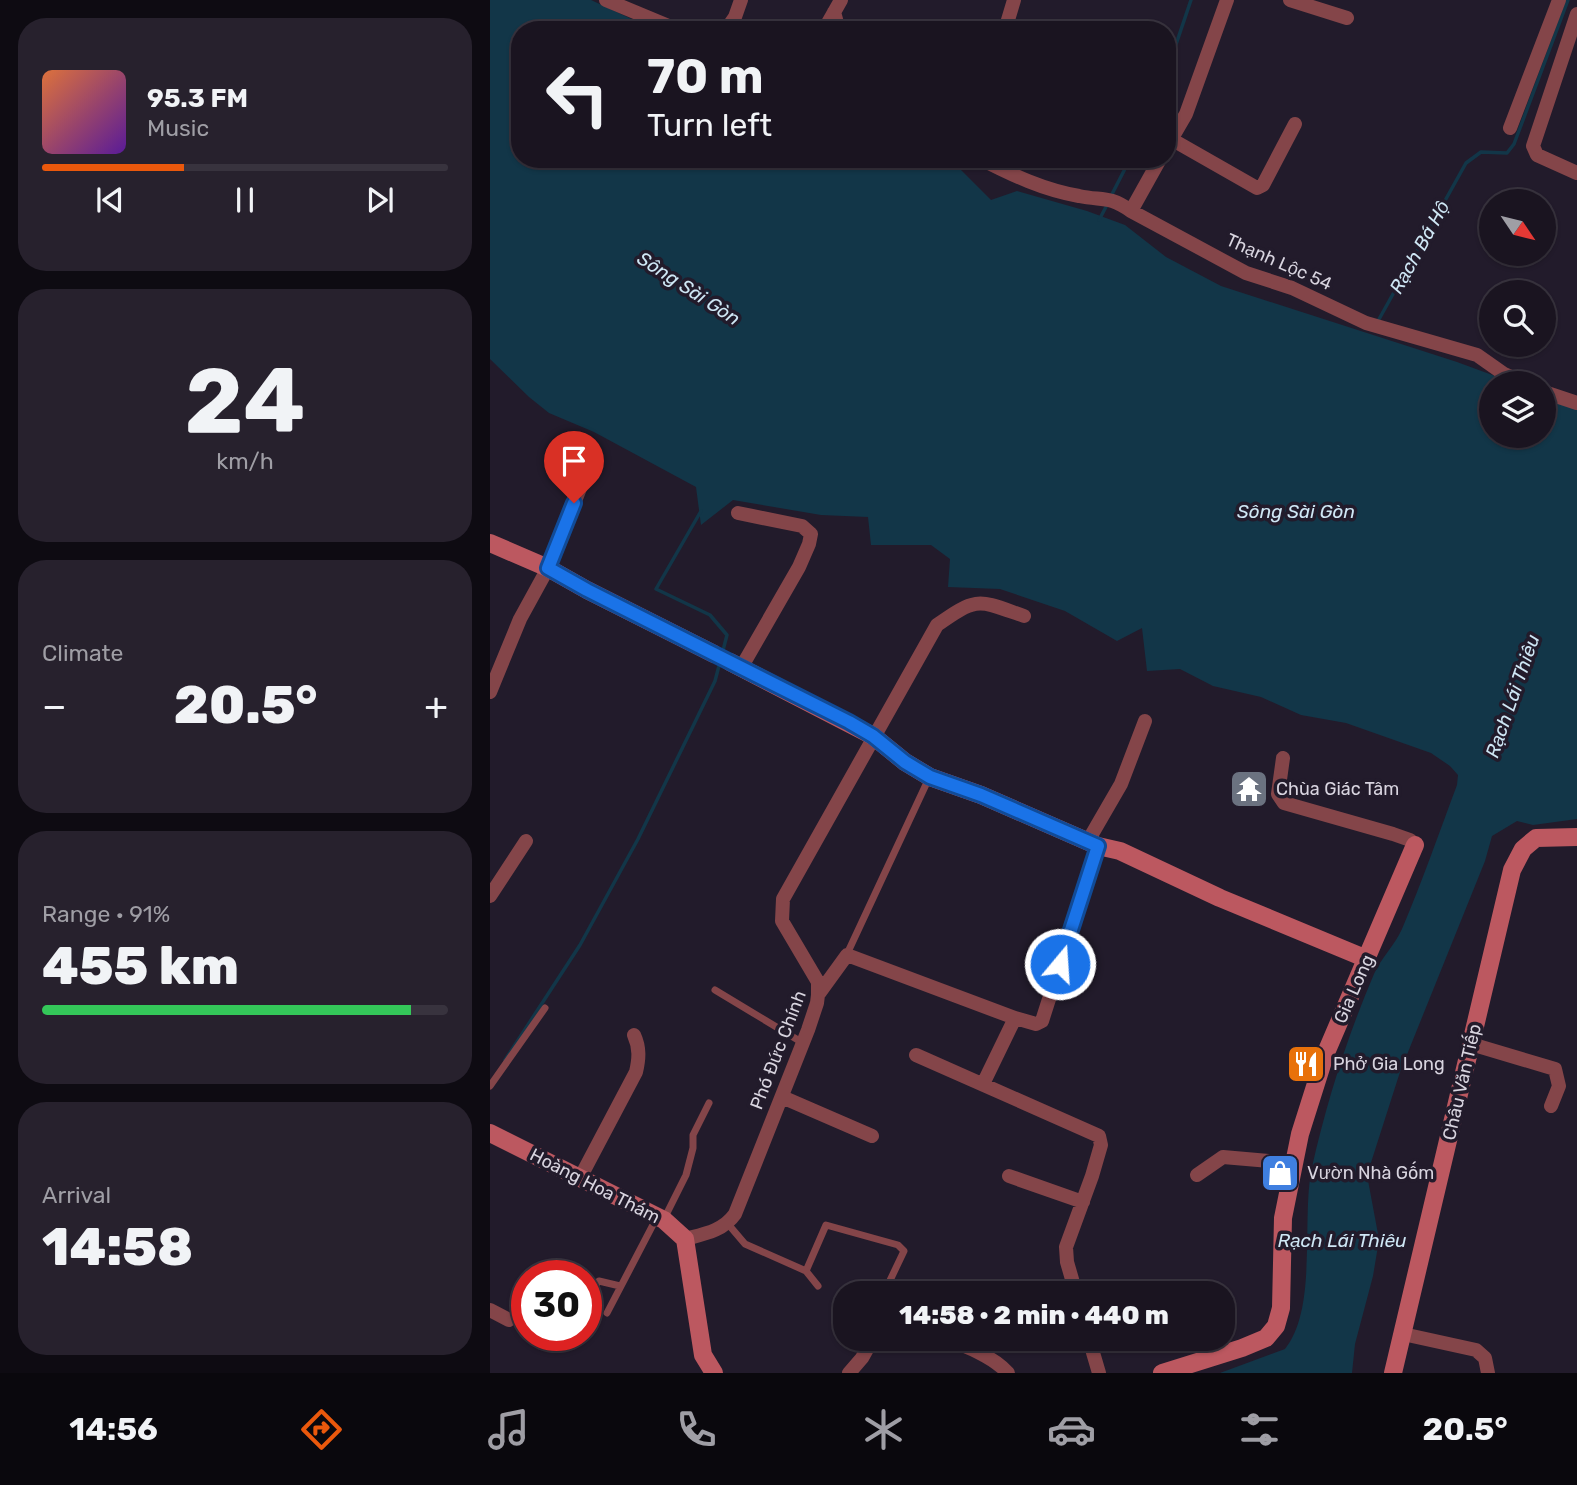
<!DOCTYPE html>
<meta charset="utf-8">
<style>
:root{--surface:#1a1420;--page:#27212d;--text:#f1f3f6;--muted:#9f9ea5;--line:#38333e;--accent:#ea580c}
body{margin:0;font-family:Rubik,sans-serif;background:var(--page);color:var(--text);height:100vh;display:flex;flex-direction:column;font-size:26px;white-space:nowrap}
*{box-sizing:border-box;margin:0}
p{font-size:23px;color:var(--muted)}
.icon{flex:none;width:38px;height:38px;fill:none;stroke:currentColor;stroke-width:2;stroke-linecap:round;stroke-linejoin:round}
.map{position:relative;flex:1;overflow:hidden}
.drawer{display:flex;flex-direction:column;gap:18px;padding:18px;background:#0e0b12;width:490px}
.drawer>*{flex:none}
.banner{position:absolute;left:21px;top:21px;width:665px;height:147px;border-radius:28px;box-shadow:0 2px 5px #0004,0 0 0 2px var(--line);background:#1a1420;color:var(--text);overflow:hidden}
.needle{width:46px;rotate:125deg}
.controls{position:absolute;left:989px;top:189px;display:grid;gap:14px}
.controls a{display:grid;place-items:center;width:77px;height:77px;border-radius:50%;background:var(--surface);box-shadow:0 2px 5px #0004,0 0 0 2px var(--line);font-size:35px}
.speed{position:absolute;left:21px;top:1260px;display:flex;gap:14px;font-size:35px;font-weight:700;text-align:center}
.speed>*{display:grid;place-content:center;width:91px;height:91px;border-radius:50%;background:var(--surface);box-shadow:0 2px 5px #0004,0 0 0 2px var(--line);line-height:1}
.speed .limit{border:10px solid #d22;background:#fff;color:#111}
.pin{position:absolute;display:grid;place-items:center;width:60px;height:60px;color:#fff;margin:-72px -30px;border-radius:50% 50% 50% 0;rotate:-45deg;box-shadow:0 0 7px #0007}
.pin .icon{rotate:45deg}
.me{position:absolute;width:77px;margin:-38px;rotate:18deg;stroke-linejoin:round;filter:drop-shadow(0 0 5px #0008)}
.turn{display:flex;align-items:center;gap:24px;height:147px;padding:0 21px;font-size:32px}
.turn .icon{width:91px;height:91px;stroke-width:2.5}
.turn b{display:block;font-size:49px;line-height:60px}
.big{font-size:52px;font-weight:800;line-height:1.1}
.drawer .widget{flex:1;display:flex;flex-direction:column;justify-content:center;gap:10px;min-width:0;padding:0 24px;border-radius:28px;background:var(--page)}
.drawer .dial{align-items:center;gap:0}
.dial b{font-size:91px;line-height:1}
.song{display:flex;align-items:center;gap:21px}
.cover{width:84px;height:84px;border-radius:10px;background:linear-gradient(135deg,hsl(20 70% 55%),hsl(270 70% 35%))}
.played{height:7px;border-radius:4px;background:linear-gradient(90deg,var(--accent) 35%,var(--line) 35%)}
.keys{display:flex;justify-content:space-around;direction:ltr}
.heat{display:flex;justify-content:space-between;align-items:center;font-size:38px;direction:ltr}
.charge{height:10px;border-radius:5px;background:linear-gradient(90deg,#34c759 91%,var(--line) 0)}
.trip{position:absolute;left:343px;top:1281px;width:402px;height:70px;border-radius:28px;background:var(--surface);box-shadow:0 2px 5px #0004,0 0 0 2px var(--line);font-weight:800;line-height:70px;text-align:center}
.tabs{display:flex;height:112px;justify-content:space-around;align-items:center;background:#0a080d;color:var(--muted)}
.tabs .icon{width:49px;height:49px}
.tabs .selected{color:var(--accent)}
.tabs b{font-size:32px;color:var(--text)}
main{display:flex;flex:1;min-height:0}
.map>svg:first-child{display:block}
</style>
<main>
<section class="drawer">
<div class="widget">
<div class="song"><i class="cover"></i><div><b>95.3 FM</b><p>Music</p></div></div>
<div class="played"></div>
<div class="keys"><svg class="icon" aria-label="previous" viewBox="0 0 24 24"><path d="M18 5L8 12l10 7zM5 5v14"/></svg><svg class="icon" aria-label="pause" viewBox="0 0 24 24"><path d="M8 5v14M16 5v14"/></svg><svg class="icon" aria-label="next" viewBox="0 0 24 24"><path d="M6 5l10 7-10 7zM19 5v14"/></svg></div>
</div>
<div class="widget dial"><b>24</b><p>km/h</p></div>
<div class="widget"><p>Climate</p>
<div class="heat"><a>−</a><b class="big">20.5°</b><a>+</a></div>
</div>
<div class="widget"><p>Range · 91%</p><b class="big">455 km</b><div class="charge"></div></div>
<div class="widget"><p>Arrival</p><b class="big">14:58</b></div>
</section>
<div class="map">
<svg width="1087" height="1373" viewBox="0 0 1087 1373">
<rect width="100%" height="100%" fill="#221b2b"/>
<path fill="#123648" d="M0,0H101L165,30H30V159H422L434,164L469,168L501,200L527,191L597,211L635,225L676,257L731,286L967,362L1024,383H1001V436H1054V395L1087,408V819L1043,825L1027,821L1002,836L995,861L910,1072L877,1175L888,1234V1246L883,1276L865,1344L862,1373H730L795,1349C828,1308 811,1218 822,1167C837,1101 857,1037 884,974C891,958 905,945 912,929C932,882 949,833 967,785L968,775L960,766L941,753L856,723L811,715L771,697L723,686L690,669L657,671L652,628L627,641L575,611L510,589L458,587L460,559L441,545H381L378,517L331,515L243,500L211,525L206,487L104,432L59,413L39,397L0,359Z"/>
<g fill="none" stroke-linecap="round" stroke-linejoin="round">
<path stroke="#123648" stroke-width="3.5" d="M677,71L701,0
M620,198L640,159
M609,220L617,205
M888,321L976,163L991,152L1017,153L1024,144L1078,0
M15,1060L90,945L148,839L225,681L237,635L220,615L166,589L211,511"/>
<path stroke="#844549" stroke-width="7" d="M357,954L439,778
M225,990L313,1043
M0,1086L55,1008
M174,1219L196,1175L203,1148V1135L219,1103
M238,1224L255,1244L316,1271L328,1286
M316,1271L336,1225L408,1245L414,1251L394,1293
M96,1295L109,1281L130,1286
M117,1313L167,1217"/>
<path stroke="#844549" stroke-width="14" d="M116,0L188,30
M800,0L857,18
M344,12L349,30
M1087,14L1043,146L1047,155L1087,173
M236,30L245,17L251,0
M334,30L351,0
M515,30L524,0
M1020,128L1069,0
M681,139L767,188L773,185L805,124
M678,145L696,114L737,0
M491,159C522,175 554,190 589,196C612,201 619,195 641,211L756,273L802,288L876,323L987,355L1014,374L1035,383
M641,211L670,159
M1054,392L1087,403
M248,513L312,526L321,534L319,544L309,567L251,668
M0,692L30,619L58,568L93,481
M793,758L788,794L794,803L903,834L920,840L925,845
M598,841L631,784L655,721
M0,896L36,841
M328,995V982L292,921L293,899L447,625C488,596 488,600 534,616
M981,1044L1065,1069L1069,1086L1061,1106
M426,1055L609,1136L611,1145L602,1176L576,1247L577,1262L586,1293
M493,1084L525,1018
M292,1097L382,1136
M707,1175L733,1157L803,1163
M519,1176L593,1202
M90,1178L146,1072C149,1059 150,1048 144,1035
M195,1239C214,1234 233,1231 245,1214L318,1030L327,1003L328,995L357,955L525,1018L546,1024L552,1021L608,846
M0,1310L19,1320
M913,1334L986,1350L995,1358L998,1373
M359,1339L377,1349L372,1358L359,1373
M456,1339C478,1347 502,1356 518,1373
M599,1339L609,1373"/>
<path stroke="#bc5860" stroke-width="18" d="M0,543L58,568L97,590L224,654
M240,662L383,736L415,762L440,777L491,795L608,846L630,851L730,898L877,959
M0,1133L174,1220L195,1239L213,1355L224,1373
M672,1373L752,1348L776,1338L786,1326L791,1308L793,1218L810,1134L835,1055L925,845
M903,1373L1022,870L1033,849L1046,838L1087,837"/>
</g>
<g fill="none" stroke-linecap="round" stroke-linejoin="round">
<defs>
<path id="route" d="M84,503L58,568L97,590L359,722L383,736L415,762L440,777L491,795L608,846L570,964"/>
</defs>
<use href="#route" stroke="#114b97" stroke-width="18"/>
<use href="#route" stroke="#1a73e8" stroke-width="12"/>
</g>
<defs>
<symbol id="temple-square" viewBox="-11 -11 22 22"><rect x="-9" y="-9" width="18" height="18" rx="4" fill="#6b7280" stroke="#221b2b"/><path d="M0-6L5-2H3V0L6.5 2.5H4V6H1.5V3h-3V6H-4V2.5H-6.5L-3 0V-2H-5Z" fill="#fff"/></symbol>
<symbol id="restaurant-square" viewBox="-11 -11 22 22"><rect x="-9" y="-9" width="18" height="18" rx="4" fill="#e8710a" stroke="#221b2b"/><path d="M-5-6h1v4h1v-4h1v4h1v-4h1v5L-1.5 .5V6h-2V.5L-5-1ZM5-6V6H3V1.5H1.5Q1.5-4 5-6Z" fill="#fff"/></symbol>
<symbol id="shop-square" viewBox="-11 -11 22 22"><rect x="-9" y="-9" width="18" height="18" rx="4" fill="#3f7fe0" stroke="#221b2b"/><path d="M-5-2.5h2.3a2.7 3.5 0 0 1 5.4 0H5L5.5 6h-11ZM-1.5-2.5h3a1.5 2.3 0 0 0-3 0Z" fill="#fff"/></symbol>
</defs>
<g fill-rule="evenodd">
<use href="#temple-square" x="737" y="767" width="44" height="44"/>
<use href="#restaurant-square" x="794" y="1042" width="44" height="44"/>
<use href="#shop-square" x="768" y="1151" width="44" height="44"/>
</g>
<g text-anchor="middle" stroke-width="7" stroke-linejoin="round" paint-order="stroke">
<g font-size="18" fill="#d8d4df" stroke="#221b2b">
<text transform="translate(789 262) rotate(24)" y="6">Thạnh Lộc 54</text>
<text transform="translate(864 989) rotate(-66)" y="6">Gia Long</text>
<text transform="translate(288 1050) rotate(-69)" y="6">Phó Đức Chính</text>
<text transform="translate(972 1082) rotate(-77)" y="6">Châu Văn Tiếp</text>
<text transform="translate(105 1186) rotate(27)" y="6">Hoàng Hoa Thám</text>
</g>
<g font-size="18" fill="#d8d4df" stroke="#221b2b" text-anchor="start">
<text x="786" y="795">Chùa Giác Tâm</text>
<text x="843" y="1070">Phở Gia Long</text>
<text x="817" y="1179">Vườn Nhà Gốm</text>
</g>
<g font-size="19" font-style="italic" fill="#cfe7f5" stroke="#221b2b">
<text transform="translate(929 247) rotate(-61)" y="7">Rạch Bá Hộ</text>
<text transform="translate(199 288) rotate(33)" y="7">Sông Sài Gòn</text>
<text x="806" y="518">Sông Sài Gòn</text>
<text transform="translate(1022 696) rotate(-71)" y="7">Rạch Lái Thiêu</text>
<text x="852" y="1247">Rạch Lái Thiêu</text>
</g>
</g>
</svg>
<div class="controls">
<a><svg class="needle" viewBox="-14 -14 28 28"><path d="M0-13l5 13h-10z" fill="#e53935"/><path d="M0 13l5-13h-10z" fill="#9f9ea5"/></svg></a>
<a><svg class="icon" aria-label="search" viewBox="0 0 24 24"><circle cx="10" cy="10" r="6"/><path d="M15 15l6 6"/></svg></a>
<a><svg class="icon" aria-label="layers" viewBox="0 0 24 24"><path d="M12 4l9 5-9 5-9-5zM3 14l9 5 9-5"/></svg></a>
</div>
<div class="speed"><div class="limit">30</div></div>
<div class="pin" style="left:84px;top:503px;background:#d93025"><svg class="icon" aria-label="arrive" viewBox="0 0 24 24"><path d="M6 21V4h12l-3 4 3 4H6"/></svg></div>
<svg class="me" style="left:570px;top:964px" viewBox="-20 -20 40 40"><circle r="17" fill="#1a73e8" stroke="#fff" stroke-width="3"/><path d="M0-11L8 9 0 5-8 9z" fill="#fff"/></svg>
<div class="trip">14:58 · 2 min · 440 m</div>
<div class="banner">
<div class="turn"><svg class="icon" aria-label="left" viewBox="0 0 24 24"><path d="M17 20v-9H6M10 6l-5 5 5 5"/></svg><div><b>70 m</b>Turn left</div></div>
</div>
</div>
</main>
<nav class="tabs">
<b>14:56</b>
<svg class="icon selected" aria-label="directions" viewBox="0 0 24 24"><path d="M12 3l9 9-9 9-9-9zM9 14v-3h6M13 9l2 2-2 2"/></svg>
<svg class="icon" aria-label="music" viewBox="0 0 24 24"><path d="M9 18V5l10-2v13"/><circle cx="6" cy="18" r="3"/><circle cx="16" cy="16" r="3"/></svg>
<svg class="icon" aria-label="phone" viewBox="0 0 24 24"><path d="M5 4h4l2 5-3 2q2 4 5 5l2-3 5 2v4C11 20 4 13 5 4z"/></svg>
<svg class="icon" aria-label="climate" viewBox="0 0 24 24"><path d="M12 3v18M4 7l16 10M4 17L20 7"/></svg>
<svg class="icon" aria-label="car" viewBox="0 0 24 24"><path d="M5 17H2v-5l4-1 3-4h7l3 4 3 1v5h-3M9 17h6M6 11h13"/><circle cx="7" cy="17" r="2"/><circle cx="17" cy="17" r="2"/></svg>
<svg class="icon" aria-label="filters" viewBox="0 0 24 24"><path d="M4 7h16M4 17h16"/><circle cx="9" cy="7" r="2"/><circle cx="15" cy="17" r="2"/></svg>
<b>20.5°</b>
</nav>
